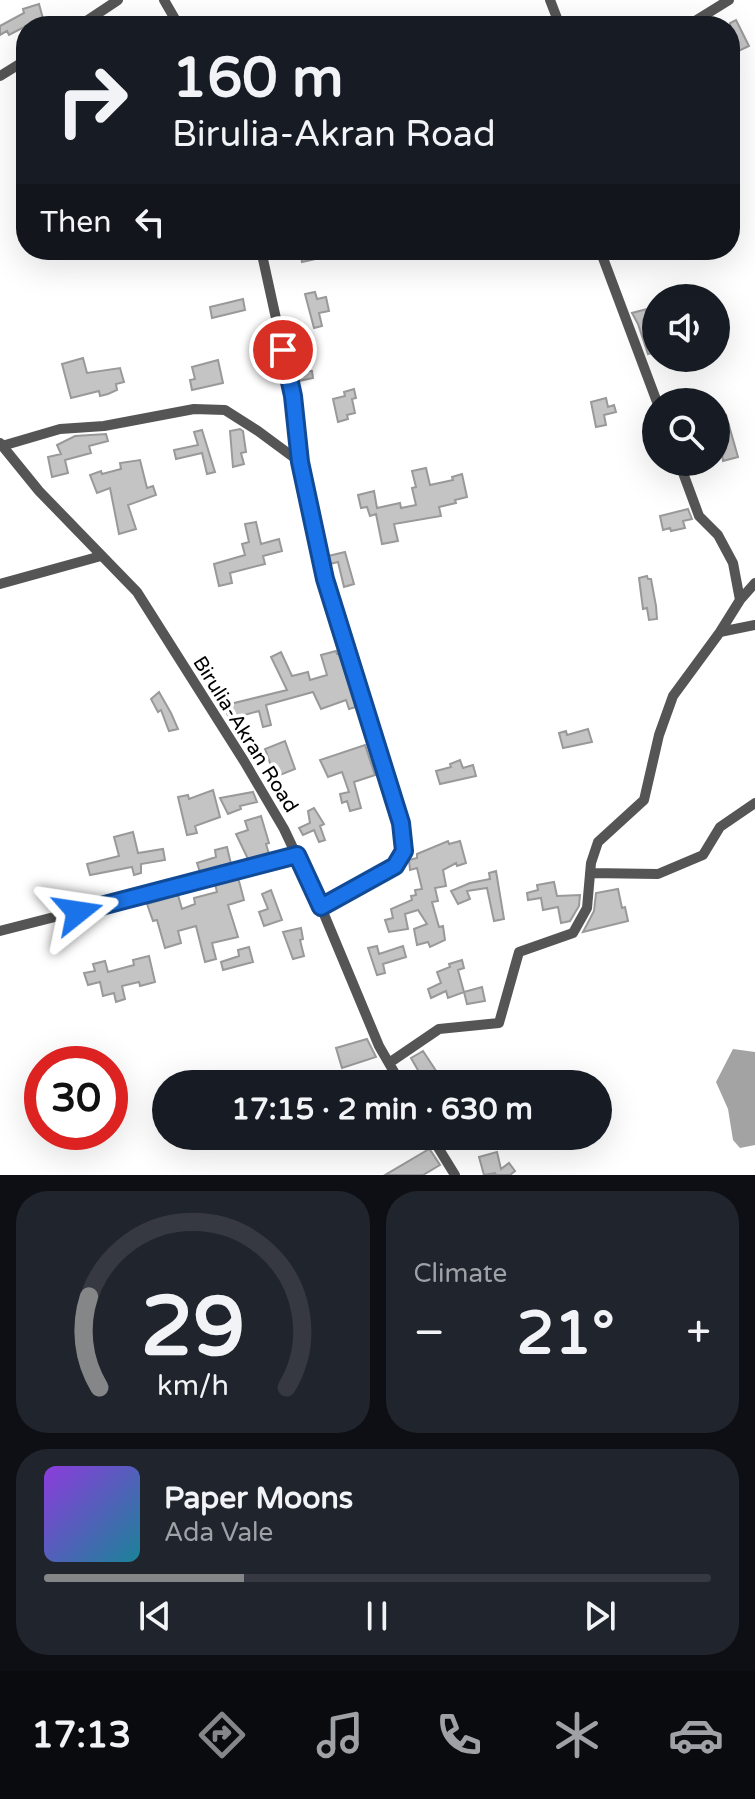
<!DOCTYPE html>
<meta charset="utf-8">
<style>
:root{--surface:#171b24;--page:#20242c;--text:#f1f3f6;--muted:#9ea1a6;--line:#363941;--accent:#858687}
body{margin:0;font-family:"Varela Round",sans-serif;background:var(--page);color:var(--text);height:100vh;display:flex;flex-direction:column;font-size:30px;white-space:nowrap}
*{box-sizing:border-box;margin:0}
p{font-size:26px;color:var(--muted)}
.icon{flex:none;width:44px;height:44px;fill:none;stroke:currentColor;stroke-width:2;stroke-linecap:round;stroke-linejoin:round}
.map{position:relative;height:1175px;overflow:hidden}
.sheet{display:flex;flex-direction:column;gap:16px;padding:16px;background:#0d0f14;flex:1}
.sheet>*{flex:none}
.banner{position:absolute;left:16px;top:16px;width:724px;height:244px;border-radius:32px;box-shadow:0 8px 32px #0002;background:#171b24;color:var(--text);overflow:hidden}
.controls{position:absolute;left:642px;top:284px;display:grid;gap:16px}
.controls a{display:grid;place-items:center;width:88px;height:88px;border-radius:50%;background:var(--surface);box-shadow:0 8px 32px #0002;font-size:40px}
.speed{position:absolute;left:24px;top:1046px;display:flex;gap:16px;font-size:40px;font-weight:700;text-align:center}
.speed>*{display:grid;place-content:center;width:104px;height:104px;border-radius:50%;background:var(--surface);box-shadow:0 8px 32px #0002;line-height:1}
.speed .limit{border:12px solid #d22;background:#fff;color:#111}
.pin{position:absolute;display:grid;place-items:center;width:68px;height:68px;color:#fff;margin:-34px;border:4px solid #fff;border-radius:50%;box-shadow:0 2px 8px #0007}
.me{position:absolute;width:88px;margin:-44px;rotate:75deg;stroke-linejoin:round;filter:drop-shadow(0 0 6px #0008)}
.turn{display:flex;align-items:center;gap:28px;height:168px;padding:0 24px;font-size:36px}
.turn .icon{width:104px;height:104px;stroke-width:2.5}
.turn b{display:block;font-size:56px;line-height:68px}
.then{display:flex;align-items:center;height:76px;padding:0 24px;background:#0003;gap:16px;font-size:30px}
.big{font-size:60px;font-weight:800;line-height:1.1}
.sheet .card{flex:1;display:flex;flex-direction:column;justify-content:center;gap:12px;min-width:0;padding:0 28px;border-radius:32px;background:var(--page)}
.sheet .dial{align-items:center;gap:0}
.dial svg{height:208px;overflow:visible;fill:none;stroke:var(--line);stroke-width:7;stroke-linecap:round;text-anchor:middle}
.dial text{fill:var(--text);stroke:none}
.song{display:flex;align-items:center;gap:24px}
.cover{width:96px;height:96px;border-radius:12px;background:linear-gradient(135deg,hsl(270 70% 55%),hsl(190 70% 35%))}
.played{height:8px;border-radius:4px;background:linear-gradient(90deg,var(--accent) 30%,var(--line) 30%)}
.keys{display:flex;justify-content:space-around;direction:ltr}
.heat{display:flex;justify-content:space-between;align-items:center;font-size:44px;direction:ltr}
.sheet .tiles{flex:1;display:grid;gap:16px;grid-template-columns:1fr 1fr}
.card:last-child{grid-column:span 2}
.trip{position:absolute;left:152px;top:1070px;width:460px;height:80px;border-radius:40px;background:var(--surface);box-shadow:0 8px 32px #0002;font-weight:800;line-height:80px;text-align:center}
.tabs{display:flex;height:128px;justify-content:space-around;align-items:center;background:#090b0e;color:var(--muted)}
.tabs .icon{width:56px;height:56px}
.tabs .selected{color:var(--accent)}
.tabs b{font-size:36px;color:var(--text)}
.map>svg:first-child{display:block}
</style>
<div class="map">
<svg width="755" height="1175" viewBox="0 0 755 1175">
<rect width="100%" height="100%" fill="#fff"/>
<path fill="#a3a3a3" d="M733,1049L755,1052V1145L740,1148L733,1140L728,1109L716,1082Z"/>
<path fill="#c4c4c4" stroke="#999" stroke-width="2" d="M39,4L45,26H26L9,35L7,31L0,35V26L24,13L23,9Z
M736,20L749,46L730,55V23Z
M300,250H342V253L302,262Z
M315,292L317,299L326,297L329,311L319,313L322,326L314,328L305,294Z
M243,299L245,310L212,318L210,307Z
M647,309L653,353L648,354L638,324L632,313Z
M303,348L309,371H312L313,378L299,381L293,350Z
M83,358L87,373L120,368L124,382L116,384L117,390L108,394L100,396L99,391L71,398L62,364Z
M218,360L223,383L192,390L190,380L195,379L192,367Z
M354,389L356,398L352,399L355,413L347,415L348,419L338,422L333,399L345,396L344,392Z
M606,398L608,407L614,405L616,412L604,415L606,425L596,427L591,402Z
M726,415L738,457L723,461L716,417Z
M240,429L243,431L246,452L241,453L244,464L233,467L230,431Z
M202,430L215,472L207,474L202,453L176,459L174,450L198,445L194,432Z
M106,434L108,441L89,446L91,453L65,460L68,473L52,477L48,457L61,454L57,445L75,436Z
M140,460L147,488L153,486L156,495L128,505L136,529L119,534L110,488L97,493L90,475L101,471L102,474L121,469L120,463Z
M426,468L430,485L453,480L452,477L462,474L467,497L455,500L456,503L439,507L441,516L394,524L398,541L382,544L376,514L370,516L367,507L361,508L358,495L374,491L377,508L400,503L401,508L416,505L412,488L416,487L412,471Z
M688,509L692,519L683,521L685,528L671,531L670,528L663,530L660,516Z
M256,522L261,544L279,539L282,551L263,556L265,564L230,573L232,583L219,586L214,564L245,555L242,544L249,542L245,524Z
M345,552L354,584L344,587L338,562L330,564L328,556Z
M647,576L648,579H651L656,606L657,619L649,620L647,608L643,609L639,578Z
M336,651L337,654H339L356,707L349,709L346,700L321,709L313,692L266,705L271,725L263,727L259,711L230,719L221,702L218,696L225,693L230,704L287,690L271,657L281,652L292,676L308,672L310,680L327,675L321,655Z
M159,692L171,713L178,729L169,731L161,710L158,712L151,699Z
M588,729L592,742L563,748L559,733L566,731L567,735Z
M285,741L295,769L275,777L265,749Z
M365,745L375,775L354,782L361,808L350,811L347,801L342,803L340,794L349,792L342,772L328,777L320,760Z
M460,760L463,768L473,765L476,776L440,784L436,771L451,767L450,764Z
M213,790L220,817L195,826L197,833L187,835L178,797L188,795L189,799Z
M253,792L257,802L240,806L241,809L228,814L220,798Z
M314,808L324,824L320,826L325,840L319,842L314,830L303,835L299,828L310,823L308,811Z
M261,816L269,843L266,844L269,854L248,859L236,834L248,830L245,821Z
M133,832L138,853L163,849L165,860L141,864V873L134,875L132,867L90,875L87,864L119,856L114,837Z
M448,841L449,844L460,841L466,863L457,866L456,863L443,870L446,886L435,888L438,901L432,902L439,927L443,926L445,940L430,947L428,942L417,945L414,929L427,924L418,910L405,914L408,929L389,932L385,920L393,918L391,909L412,900L411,896L416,895L415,890L422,889L417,868L410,870L409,860L417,858V854Z
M227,847L231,864L200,872L197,863L216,857L215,850Z
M496,871L504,919L494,921L487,888L467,891L470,899L458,904L451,891L470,883L490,879L489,873Z
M236,879L239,881L244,900L228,905L238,937L212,943L216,959L205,962L196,926L178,931L181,943L165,948L157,920L153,921L147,904L178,895L182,909L195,904L194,898L217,892L215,884Z
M554,882L557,896L580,895L579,906L570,921L561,923L558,907L543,910L541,898L528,900L527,893L538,890L537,885Z
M618,889L622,908L625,907L628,921L583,932L594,911L596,893Z
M271,890L282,920L264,926L259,912L268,909L262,894Z
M301,928L303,939L300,940L304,956L293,959L283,932Z
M377,946L379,954L403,946L406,957L383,964L385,973L377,975L368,948Z
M249,947L253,962L223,970L221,962L239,956L238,950Z
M149,956L155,982L140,986L139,982L122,986L125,999L116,1002L114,993L103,996L100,982L88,985L84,973L95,971L93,964L105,961L108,972L134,965L133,960Z
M462,960L464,968L458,970L464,992L482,987L485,1001L467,1004L464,992L448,998L446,991L431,998L428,989L441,983L437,972L450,967L449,964Z
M367,1039L376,1057L342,1068L336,1048Z
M423,1051L442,1080L435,1084H423L416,1073L419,1072L411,1058Z
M421,1136L440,1165L423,1175H385L429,1149Z
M497,1152L501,1169L509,1163L515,1171L510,1175H493L496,1173L484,1175L479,1157Z"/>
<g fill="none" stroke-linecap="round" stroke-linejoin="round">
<path stroke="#555" stroke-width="10" d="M164,0L179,26
M550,0L560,26
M79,26L118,0
M687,26L729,0
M0,76L26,60
M261,250L293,396L300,462L325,579L405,840L401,859L395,866L321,907
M600,250L657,402
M0,443L39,491L137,592L244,761L284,829L321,907L379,1046L401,1084
M2,446L60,429L104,426L194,409L225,410L258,431L300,462
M0,584L101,556
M740,600L755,583
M720,632L755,625
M590,873L658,874L703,855L720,827L755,803
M0,931L297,855
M389,1063L439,1029L499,1023L519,952L573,933L587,908L591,863L598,842L644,800L659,735L673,696L720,632L740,600L733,563L718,535L699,516L679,462
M431,1136L455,1175"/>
</g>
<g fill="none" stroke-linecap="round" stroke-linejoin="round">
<defs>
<path id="route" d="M78,912L297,855L321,907L395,866L404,851L401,823L325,579L300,462L293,396L283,350"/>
</defs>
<use href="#route" stroke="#114b97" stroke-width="20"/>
<use href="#route" stroke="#1a73e8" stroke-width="14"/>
</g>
<g text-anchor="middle" stroke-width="7" stroke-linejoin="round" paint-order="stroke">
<g font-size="20" fill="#000" stroke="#fff">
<text transform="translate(246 734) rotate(58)" y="7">Birulia-Akran Road</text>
</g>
</g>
</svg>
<div class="controls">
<a><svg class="icon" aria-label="sound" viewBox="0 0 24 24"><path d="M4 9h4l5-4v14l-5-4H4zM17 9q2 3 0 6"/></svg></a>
<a><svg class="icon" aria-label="search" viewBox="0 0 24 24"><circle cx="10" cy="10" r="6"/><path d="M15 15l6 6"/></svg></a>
</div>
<div class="speed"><div class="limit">30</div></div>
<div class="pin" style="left:283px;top:350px;background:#d93025"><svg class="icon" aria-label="arrive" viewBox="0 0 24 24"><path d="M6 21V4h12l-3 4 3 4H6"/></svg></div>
<svg class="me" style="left:78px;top:912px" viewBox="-20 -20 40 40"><path d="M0-17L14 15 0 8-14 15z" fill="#1a73e8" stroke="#fff" stroke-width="4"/></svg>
<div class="trip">17:15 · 2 min · 630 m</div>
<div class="banner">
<div class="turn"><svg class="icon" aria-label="right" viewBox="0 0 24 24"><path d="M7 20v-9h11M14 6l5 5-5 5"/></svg><div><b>160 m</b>Birulia-Akran Road</div></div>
<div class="then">Then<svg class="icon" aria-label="left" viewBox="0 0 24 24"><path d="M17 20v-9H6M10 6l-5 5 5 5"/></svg></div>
</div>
</div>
<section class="sheet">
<div class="tiles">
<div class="card dial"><svg viewBox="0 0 100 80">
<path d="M14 69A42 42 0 1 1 86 69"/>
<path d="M14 69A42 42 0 0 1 10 34" stroke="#858687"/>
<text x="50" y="56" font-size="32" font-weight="700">29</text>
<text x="50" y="72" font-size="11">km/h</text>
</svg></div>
<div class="card"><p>Climate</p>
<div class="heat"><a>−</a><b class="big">21°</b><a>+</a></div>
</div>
<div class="card">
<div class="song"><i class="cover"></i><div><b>Paper Moons</b><p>Ada Vale</p></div></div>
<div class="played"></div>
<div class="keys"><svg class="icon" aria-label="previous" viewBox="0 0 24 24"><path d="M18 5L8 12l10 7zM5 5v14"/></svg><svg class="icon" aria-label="pause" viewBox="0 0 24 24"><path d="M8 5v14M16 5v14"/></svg><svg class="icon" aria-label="next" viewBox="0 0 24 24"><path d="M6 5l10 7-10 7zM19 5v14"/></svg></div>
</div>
</div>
</section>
<nav class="tabs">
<b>17:13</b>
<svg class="icon selected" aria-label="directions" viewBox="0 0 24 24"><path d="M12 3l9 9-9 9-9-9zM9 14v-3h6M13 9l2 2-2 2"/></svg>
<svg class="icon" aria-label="music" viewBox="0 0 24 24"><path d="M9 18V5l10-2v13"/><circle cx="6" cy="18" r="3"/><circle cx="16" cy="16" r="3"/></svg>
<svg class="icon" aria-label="phone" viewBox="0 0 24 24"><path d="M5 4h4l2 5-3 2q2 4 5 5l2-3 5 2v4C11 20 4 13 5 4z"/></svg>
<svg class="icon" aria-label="climate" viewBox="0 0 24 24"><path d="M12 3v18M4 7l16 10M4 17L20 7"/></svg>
<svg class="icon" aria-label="car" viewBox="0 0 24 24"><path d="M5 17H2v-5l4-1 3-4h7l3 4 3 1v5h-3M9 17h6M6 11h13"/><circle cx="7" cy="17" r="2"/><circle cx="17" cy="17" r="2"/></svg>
</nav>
